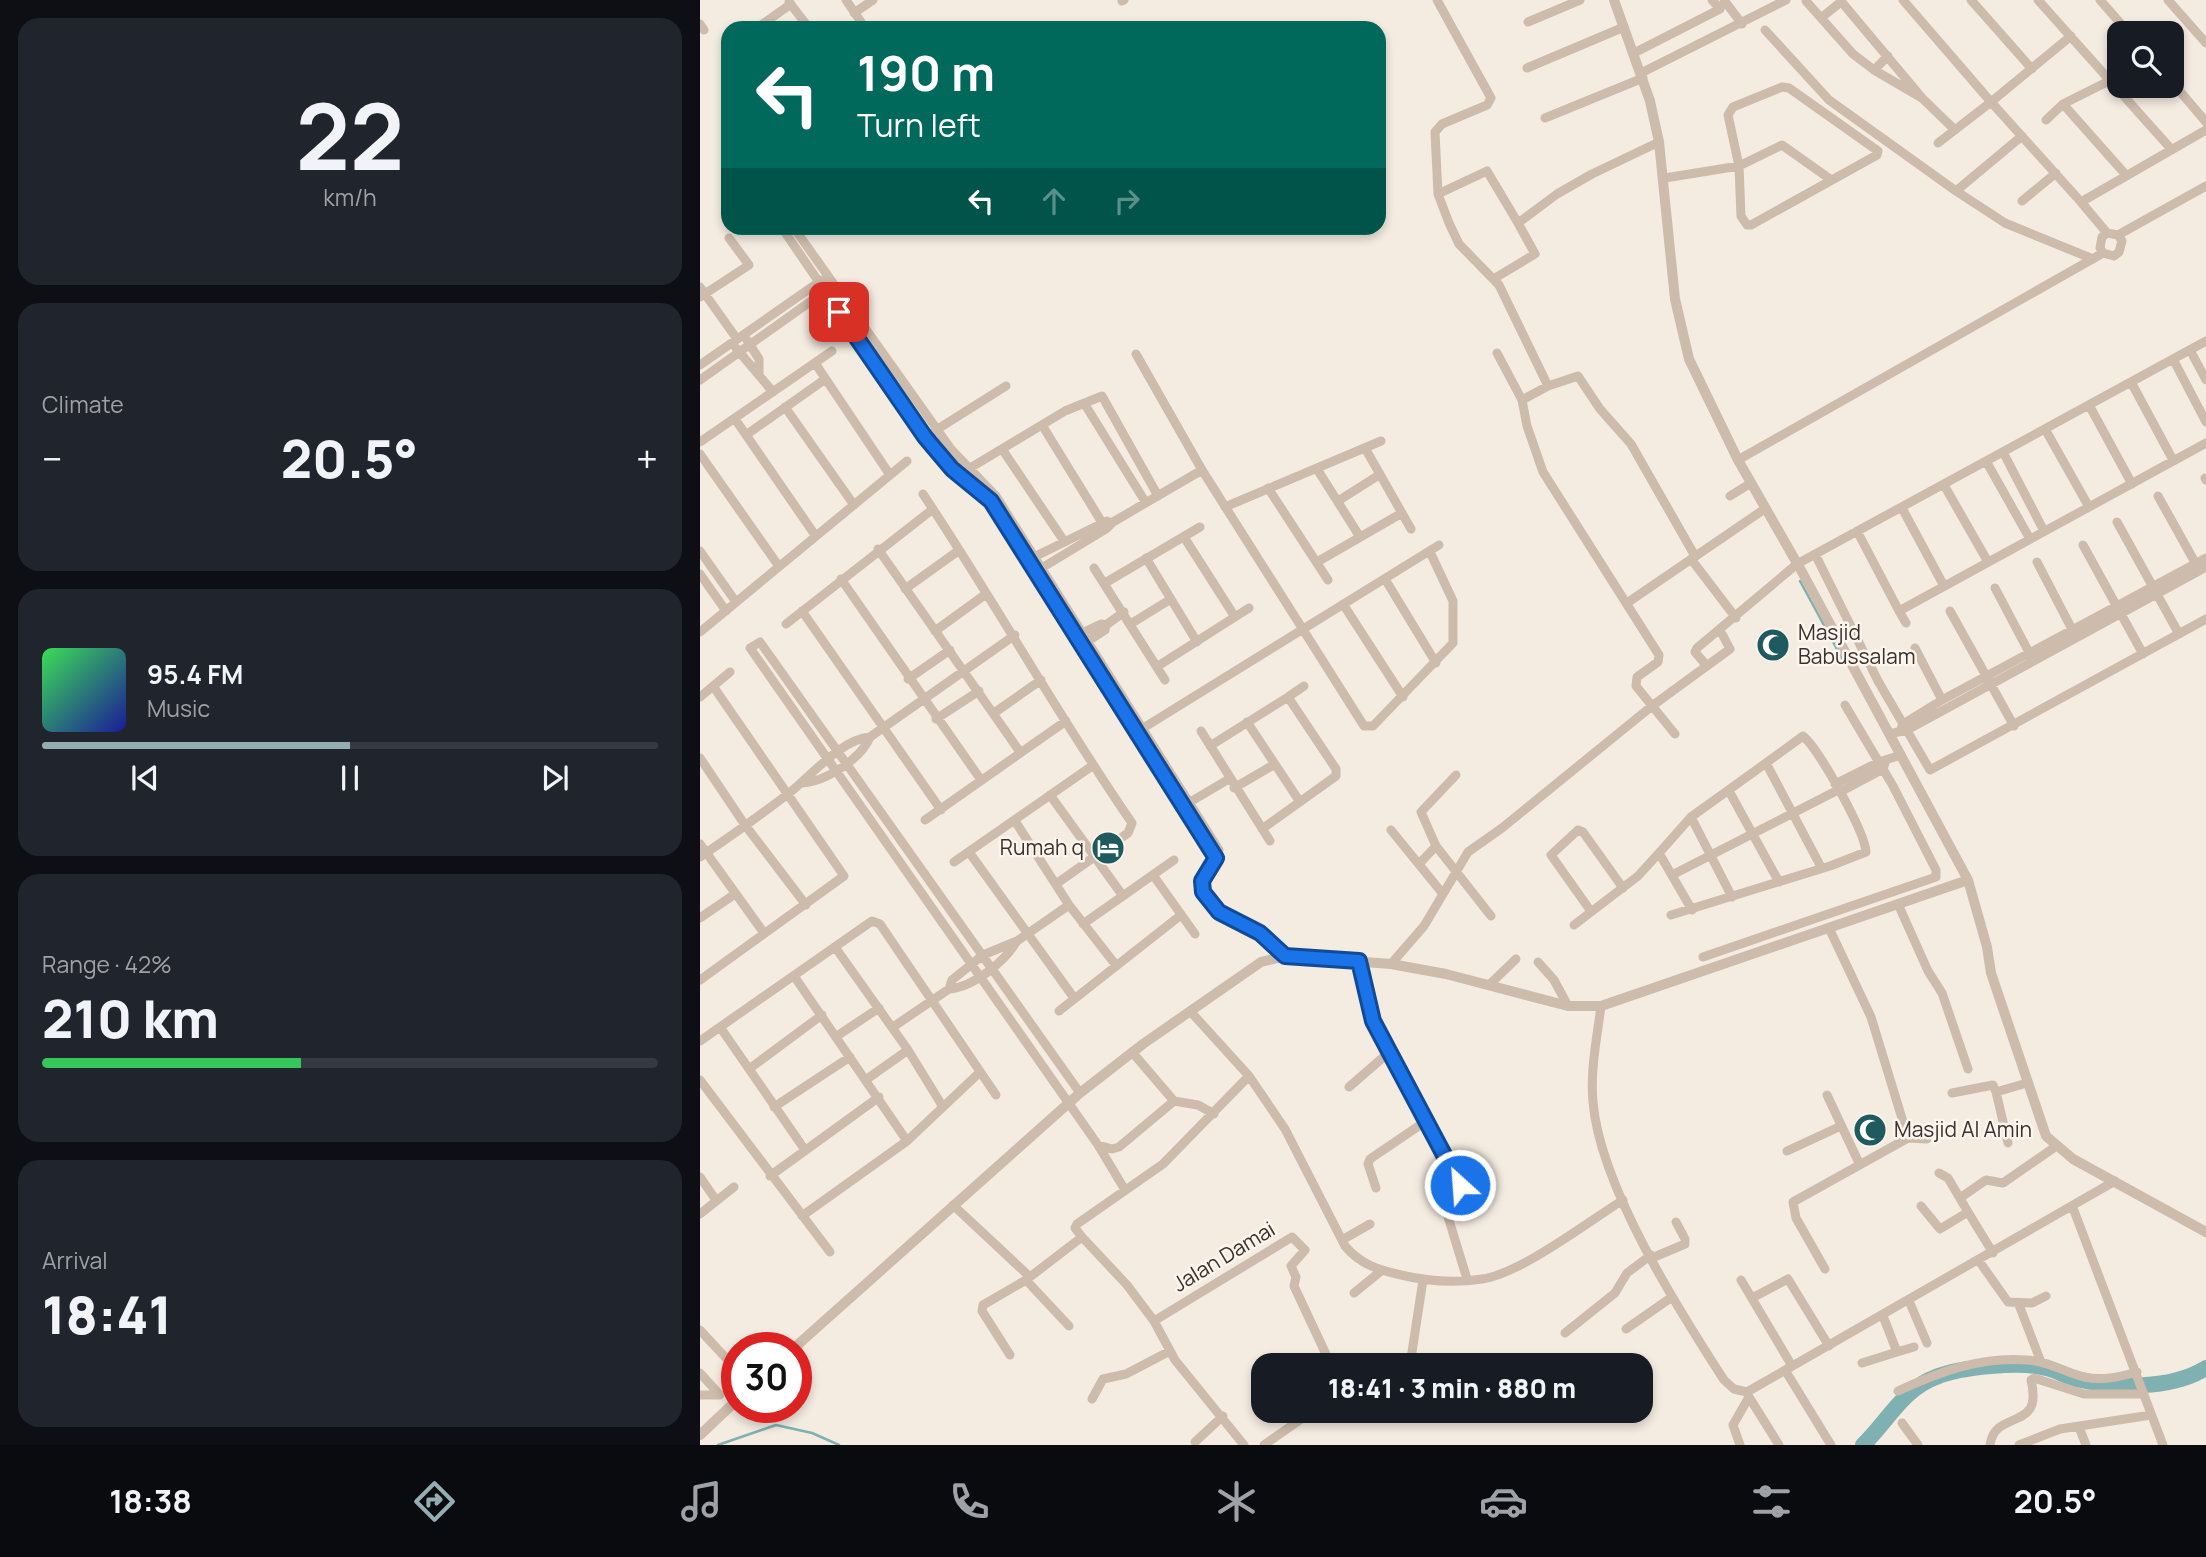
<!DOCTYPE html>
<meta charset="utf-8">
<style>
:root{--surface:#171b24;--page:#20242c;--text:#f1f3f6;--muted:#9ea1a6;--line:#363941;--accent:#92aeb2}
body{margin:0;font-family:Manrope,sans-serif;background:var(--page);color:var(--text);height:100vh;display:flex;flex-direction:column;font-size:26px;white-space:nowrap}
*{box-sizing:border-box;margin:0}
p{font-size:23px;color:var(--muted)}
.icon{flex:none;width:38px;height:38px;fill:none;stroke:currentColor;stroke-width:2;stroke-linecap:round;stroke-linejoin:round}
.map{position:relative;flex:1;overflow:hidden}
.drawer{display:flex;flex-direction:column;gap:18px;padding:18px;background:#0d0f14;width:700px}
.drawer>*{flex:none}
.guide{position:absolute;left:21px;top:21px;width:665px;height:214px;border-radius:21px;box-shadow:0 4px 10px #0003;background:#00695c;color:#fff;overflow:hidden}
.tools{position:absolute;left:1407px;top:21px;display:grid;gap:14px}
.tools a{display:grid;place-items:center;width:77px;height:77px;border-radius:14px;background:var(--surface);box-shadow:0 4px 10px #0003;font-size:35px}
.speed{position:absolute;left:21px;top:1332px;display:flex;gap:14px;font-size:35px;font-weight:700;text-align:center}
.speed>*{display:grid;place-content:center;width:91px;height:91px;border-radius:50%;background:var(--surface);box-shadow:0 4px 10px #0003;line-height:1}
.speed .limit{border:10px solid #d22;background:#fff;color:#111}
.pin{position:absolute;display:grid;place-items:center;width:60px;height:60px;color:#fff;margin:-30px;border-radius:14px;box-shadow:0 4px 10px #0006}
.me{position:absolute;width:77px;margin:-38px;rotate:334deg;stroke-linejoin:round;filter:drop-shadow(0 0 5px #0008)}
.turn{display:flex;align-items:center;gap:24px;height:147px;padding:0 21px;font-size:32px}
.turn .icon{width:91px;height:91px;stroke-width:2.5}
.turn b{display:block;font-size:49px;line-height:60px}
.lanes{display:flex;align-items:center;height:66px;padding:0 21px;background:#0003;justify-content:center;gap:35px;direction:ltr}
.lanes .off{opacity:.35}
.big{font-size:52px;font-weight:800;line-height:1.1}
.drawer .tile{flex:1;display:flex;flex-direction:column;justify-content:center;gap:10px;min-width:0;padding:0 24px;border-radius:21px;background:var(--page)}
.drawer .dial{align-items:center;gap:0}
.dial b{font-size:91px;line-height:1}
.song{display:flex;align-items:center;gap:21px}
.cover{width:84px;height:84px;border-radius:10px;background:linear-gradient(135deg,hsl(130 70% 55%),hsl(240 70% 35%))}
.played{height:7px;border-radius:4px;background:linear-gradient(90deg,var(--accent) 50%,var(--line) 50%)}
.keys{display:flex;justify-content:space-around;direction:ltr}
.heat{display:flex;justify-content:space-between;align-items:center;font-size:38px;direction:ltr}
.charge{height:10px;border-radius:5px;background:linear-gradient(90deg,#34c759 42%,var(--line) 0)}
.trip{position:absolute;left:551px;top:1353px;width:402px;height:70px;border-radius:21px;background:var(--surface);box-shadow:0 4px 10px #0003;font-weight:800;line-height:70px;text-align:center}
.dock{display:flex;height:112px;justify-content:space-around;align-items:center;background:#090b0e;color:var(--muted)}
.dock .icon{width:49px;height:49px}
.dock .current{color:var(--accent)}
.dock b{font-size:32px;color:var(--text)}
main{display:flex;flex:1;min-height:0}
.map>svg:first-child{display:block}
</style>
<main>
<section class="drawer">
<div class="tile dial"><b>22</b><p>km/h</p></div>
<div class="tile"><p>Climate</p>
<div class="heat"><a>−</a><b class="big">20.5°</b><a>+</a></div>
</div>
<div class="tile">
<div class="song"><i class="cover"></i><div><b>95.4 FM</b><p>Music</p></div></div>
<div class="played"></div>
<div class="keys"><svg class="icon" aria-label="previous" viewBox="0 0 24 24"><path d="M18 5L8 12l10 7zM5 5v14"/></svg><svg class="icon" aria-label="pause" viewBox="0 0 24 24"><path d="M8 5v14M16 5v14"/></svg><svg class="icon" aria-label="next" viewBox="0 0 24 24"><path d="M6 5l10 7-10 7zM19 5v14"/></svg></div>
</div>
<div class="tile"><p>Range · 42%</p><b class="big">210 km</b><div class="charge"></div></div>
<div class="tile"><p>Arrival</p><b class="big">18:41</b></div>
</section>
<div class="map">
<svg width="1506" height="1445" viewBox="0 0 1506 1445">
<rect width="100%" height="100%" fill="#f4ebe1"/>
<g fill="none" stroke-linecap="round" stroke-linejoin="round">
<path stroke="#7fb0b2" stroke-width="2.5" d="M1100,581L1144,662
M18,1445L76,1425L112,1433L139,1445"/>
<path stroke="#7fb0b2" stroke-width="16" d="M1163,1445C1187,1422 1203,1389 1236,1377C1260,1367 1321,1361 1346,1368C1357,1370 1366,1377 1376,1379C1416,1388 1470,1390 1506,1368"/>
<path stroke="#cdbbac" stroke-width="9" d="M146,0L165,28
M737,0L791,98L787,105L742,124L735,132L738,194L749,223L759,244L799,285L848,386L822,400L827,426L843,472L959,655L958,662L937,677L936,686L975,734
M1024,0L1042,24
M1140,0L1222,98
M1203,0L1291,102L1371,36
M1271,0L1332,69
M1338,0L1472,150
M1400,0L1429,33
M1468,0L1506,43
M422,1L424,0
M1106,1L1153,54L1174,70
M89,2L109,28
M154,13L173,0
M1121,18L1142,1
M828,22L880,0
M0,24L4,30
M57,28L91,4
M1065,30L1129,100L1256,191L1305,223L1393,259
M934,53L1020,9L1012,0
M1188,56L1174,70L1222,98L1255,130
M827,68L924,27
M941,73L1086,0
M1472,82L1506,122
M1082,87L1089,88L1178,151L1177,155L1051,225H1047L1041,216L1039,166L1028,115L1033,107Z
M1363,104L1426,175
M845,118L943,78
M1346,120L1363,104L1409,81
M1238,143L1291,102L1381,202L1506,130
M965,178L1039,166L1082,145L1130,179
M1256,191L1322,136
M738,194L787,171L818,223L857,194L892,174L959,142
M1322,201L1356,173
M1381,202L1407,233
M82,228L225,437L252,469L291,501L516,858
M94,228L251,449L296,496L519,850C517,862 504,871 503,883C498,912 544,922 561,934C570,940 577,948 585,956
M1418,235L1506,186
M795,278L835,254L818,223
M0,287L37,339
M0,297L49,265L29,238
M47,340L59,359V373
M36,348L73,392
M1490,350L1506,380
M797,353L822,400
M436,354L502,470L664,726H673L753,643V601L730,552
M1473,359L1506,422
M115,363L190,475
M0,365L122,280
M0,380L128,289
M1431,382L1473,460
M848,386L878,376L900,409L931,444L995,556
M384,403L446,503
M1389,405L1432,484
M85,407L154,505
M35,419L115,535
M342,425L406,529
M1345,429L1389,507
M46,435L124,380
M225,437L306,386
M0,442L132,351
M665,448L711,529
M302,449L364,541
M1303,452L1344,531
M0,454L78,565
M1038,460L1403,253L1414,256L1419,252L1422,241L1418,235L1407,233L1402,237L1400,248L1403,253
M1286,461L1330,539
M617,469L660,537
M265,471L365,411L402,396L458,496
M1505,478L1506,480
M1244,485L1288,562
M568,488L628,580
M223,494C295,602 358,716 432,823L428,833L356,884
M1030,496L1051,483
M1458,496L1497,566
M638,501L679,475
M525,507L681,441
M1202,508L1244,586
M1417,522L1479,634
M1157,531L1199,611L1506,443
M484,537L535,617
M1383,545L1443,654
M178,549L320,752
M0,551L36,602
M1115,554L1178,681L1230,770L1506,619
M332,558L407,521
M446,558L497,642
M991,559L1036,618
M617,562L702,513
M1337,562L1375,635
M394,568L465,680
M340,569L406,529L413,522L502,470
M0,574L26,611
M141,579L281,780
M685,579L736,663
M405,583L500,527
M1295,588L1332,658
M205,589L258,551
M927,603L1066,508
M643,604L703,697
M102,611L241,810
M1199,611L1206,623
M1250,611L1314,726
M432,623L471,599
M86,624L233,509
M235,631L286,594
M0,632L207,461
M380,634L401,624L406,625L424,612
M385,643L405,630L406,625
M1215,648L1242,700
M458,666L549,608
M1007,666L995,652L997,648L1097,564L1506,341
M208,679L250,650
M0,697L30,672
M588,697L604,686
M294,713L341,680
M236,719L279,691
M547,722L600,802
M1201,729L1203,724L1242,700L1506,558
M440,730L739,545
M501,731L570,841
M1189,734L1207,730L1506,567
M510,746L588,697L636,769V776L562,829
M0,758L45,825L106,905
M102,783C125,782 161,759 170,737L315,635
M1135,784L1179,762L1201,755
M534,788L575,764
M1029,791L1079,882
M1140,792L1183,769L1185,763
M350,795L423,896
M485,805L529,779
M991,817L1032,897
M225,820L366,721
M315,821L369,905L415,964
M691,830L743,894
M0,844L64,933
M736,846L791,916
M269,852L374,998
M0,857C30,837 59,816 88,794C110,777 141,739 170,737
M254,862L392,766
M719,864L736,846L721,812L756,775
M974,874L1138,790
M453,875L495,934
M1198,904L1228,971L1242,993L1268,1069
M890,910L851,855L878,830L883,832L923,888
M992,910L959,853L991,817L1066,763
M971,915L1130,866L1166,852C1165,832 1119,749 1103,736L1066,763L1121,867
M0,918L35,894
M383,924L474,860
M874,925L938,876L959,853
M135,947L208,1050L243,1107
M1003,957L1236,877V870L1193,786L1145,705
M659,961C674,1047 719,1108 760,1182L758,1187L743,1193L742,1197L767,1279
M838,962L854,980L868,1006
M691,964L724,926L768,852L802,828L952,706L1030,649L1020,630
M94,976L207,1141
M0,980L144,876L13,686
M789,985L816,959
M249,989L252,980L283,955L317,941L369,905
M901,1006C897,1038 890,1070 893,1102C900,1186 978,1309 1024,1380L1034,1389L1047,1392L1415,1181
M359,1011L481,915
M490,1011L549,1076L585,1129L645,1246C660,1264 678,1270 701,1275C726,1281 756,1283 782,1279C820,1274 888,1222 923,1200
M20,1027L105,1150
M193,1027L249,989C274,987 304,962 317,941
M137,1036L179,1008
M0,1041L172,921L180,924L296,1095
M432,1052L474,1101L498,1105L514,1114
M49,1069L122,1015
M167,1079L208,1050
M0,1080L130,1252
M649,1087L687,1054
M1296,1092L1308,1143
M380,1093L60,642L50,648L398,1145L425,1190
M1252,1093L1293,1085L1296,1092L1327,1083
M1127,1095L1159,1163
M74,1107L150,1057
M1208,1138L1227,1139
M398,1145L412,1149L419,1147L474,1101
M1087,1151L1141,1126
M70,1176L179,1097
M0,1177L16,1200
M676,1188L668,1164L670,1159L726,1121
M1260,1198L1286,1180L1303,1183L1355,1147
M253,1205L330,1277
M1221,1206L1240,1229L1268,1212L1248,1178L1239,1173
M1373,1208L1463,1445
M1268,1212L1293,1253
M0,1214L34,1187
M102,1216L207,1141L279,1073
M382,1237L427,1285L454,1321L475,1360L544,1445
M642,1240L670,1224
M952,1258L985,1244V1239L976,1222
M1279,1261L1308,1302L1332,1303L1346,1296
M1125,1269L1096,1218L1093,1202L1208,1138L1171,1017L1129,928
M326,1280L369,1326
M1041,1280L1092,1366
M654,1293L681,1271
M1052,1298L1088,1279L1129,1346
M1209,1301L1227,1343
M1319,1305L1341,1362
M454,1321L592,1237L605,1250L591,1266L596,1277L594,1286L631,1365
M926,1329L972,1297
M0,1330L37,1370
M865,1333L915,1293L927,1273L951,1255
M1197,1352L1214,1347
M310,1355L282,1311L283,1305L326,1280L382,1237L375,1228L377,1224L463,1164L549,1076
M1162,1363L1197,1352L1183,1316
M710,1365L723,1280
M1085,1370L1131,1445
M0,1373L20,1395H0
M1198,1391C1239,1372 1281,1356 1327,1360C1348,1361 1364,1372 1384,1377C1402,1381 1419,1377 1437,1372
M1049,1397L1079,1445
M392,1399L403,1379L426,1374L470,1351
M1202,1423L1218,1445
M1379,1427L1386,1445
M495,1442L523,1416
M564,1445L614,1410
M1040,1445L1033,1425L1049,1397L1047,1392
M1290,1445C1295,1408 1344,1433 1331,1380L1334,1378L1384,1394H1444
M1319,1445L1360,1429L1451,1415"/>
<path stroke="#cdbbac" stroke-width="10" d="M914,0L950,101L959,142L975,299L989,359L1038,460L1102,572L1268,880L1287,947L1291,973L1346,1136L1373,1159L1506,1232
M94,1348L380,1093L443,1044L561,962L585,956L691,964L746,974L868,1006H901L1268,880
M0,1435L37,1400"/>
</g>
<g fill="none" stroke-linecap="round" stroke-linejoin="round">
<defs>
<path id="route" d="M139,312L225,437L252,469L291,501L516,858L502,881L503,892L519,912L560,933L585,956L659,961L673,1021L760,1185"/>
</defs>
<use href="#route" stroke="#114b97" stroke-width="18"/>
<use href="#route" stroke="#1a73e8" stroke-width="12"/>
</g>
<defs>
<symbol id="mosque-disc" viewBox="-11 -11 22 22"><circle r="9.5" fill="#1f5a5e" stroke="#fbf5ee"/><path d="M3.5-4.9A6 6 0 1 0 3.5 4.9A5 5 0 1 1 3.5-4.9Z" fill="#fff"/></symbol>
<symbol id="hotel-disc" viewBox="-11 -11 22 22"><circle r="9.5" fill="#1f5a5e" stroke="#fbf5ee"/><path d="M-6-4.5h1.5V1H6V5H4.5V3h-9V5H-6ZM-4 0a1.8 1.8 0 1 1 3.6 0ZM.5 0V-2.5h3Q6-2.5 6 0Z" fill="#fff"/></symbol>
</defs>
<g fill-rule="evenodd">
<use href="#mosque-disc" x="1054" y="626" width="38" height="38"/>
<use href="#hotel-disc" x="389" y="829" width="38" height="38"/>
<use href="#mosque-disc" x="1151" y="1111" width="38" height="38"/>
</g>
<g text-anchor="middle" stroke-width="5" stroke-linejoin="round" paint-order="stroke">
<g font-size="21" fill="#3b302b" stroke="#fbf5ee" text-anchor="start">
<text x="1098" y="640">Masjid<tspan x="1098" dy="24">Babussalam</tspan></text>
<text x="384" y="855" text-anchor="end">Rumah q</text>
<text x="1194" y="1137">Masjid Al Amin</text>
</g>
<g font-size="21" fill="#3b302b" stroke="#fbf5ee">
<text transform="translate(524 1257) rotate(-31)" y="7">Jalan Damai</text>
</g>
</g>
</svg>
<div class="tools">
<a><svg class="icon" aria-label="search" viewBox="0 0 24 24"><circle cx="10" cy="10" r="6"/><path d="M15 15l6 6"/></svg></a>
</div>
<div class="speed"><div class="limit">30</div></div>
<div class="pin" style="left:139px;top:312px;background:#d93025"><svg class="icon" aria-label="arrive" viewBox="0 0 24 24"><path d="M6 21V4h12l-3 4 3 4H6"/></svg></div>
<svg class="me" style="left:760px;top:1185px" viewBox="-20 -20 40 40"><circle r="17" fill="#1a73e8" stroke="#fff" stroke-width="3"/><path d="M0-11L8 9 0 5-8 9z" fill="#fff"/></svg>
<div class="trip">18:41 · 3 min · 880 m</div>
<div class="guide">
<div class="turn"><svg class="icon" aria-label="left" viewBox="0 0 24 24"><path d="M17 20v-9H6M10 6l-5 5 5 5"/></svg><div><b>190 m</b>Turn left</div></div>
<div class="lanes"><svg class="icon" aria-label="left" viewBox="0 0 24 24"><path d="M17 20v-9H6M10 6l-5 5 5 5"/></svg><svg class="icon off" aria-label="ahead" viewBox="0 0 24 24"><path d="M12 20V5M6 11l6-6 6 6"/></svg><svg class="icon off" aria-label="right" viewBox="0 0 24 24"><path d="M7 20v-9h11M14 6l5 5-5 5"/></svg></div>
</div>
</div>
</main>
<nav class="dock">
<b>18:38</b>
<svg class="icon current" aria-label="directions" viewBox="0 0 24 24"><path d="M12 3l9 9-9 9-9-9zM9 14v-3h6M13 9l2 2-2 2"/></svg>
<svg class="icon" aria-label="music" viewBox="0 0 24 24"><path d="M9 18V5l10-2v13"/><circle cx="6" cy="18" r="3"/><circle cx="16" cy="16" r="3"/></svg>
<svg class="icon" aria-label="phone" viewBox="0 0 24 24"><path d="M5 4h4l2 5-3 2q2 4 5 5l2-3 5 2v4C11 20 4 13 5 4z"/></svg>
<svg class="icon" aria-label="climate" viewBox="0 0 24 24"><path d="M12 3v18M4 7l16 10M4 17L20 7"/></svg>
<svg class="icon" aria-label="car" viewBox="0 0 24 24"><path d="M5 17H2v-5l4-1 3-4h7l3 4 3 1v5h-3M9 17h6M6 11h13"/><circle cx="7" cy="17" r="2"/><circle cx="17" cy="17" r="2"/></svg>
<svg class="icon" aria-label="filters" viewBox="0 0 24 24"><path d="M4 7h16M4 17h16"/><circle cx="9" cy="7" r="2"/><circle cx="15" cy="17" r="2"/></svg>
<b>20.5°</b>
</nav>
